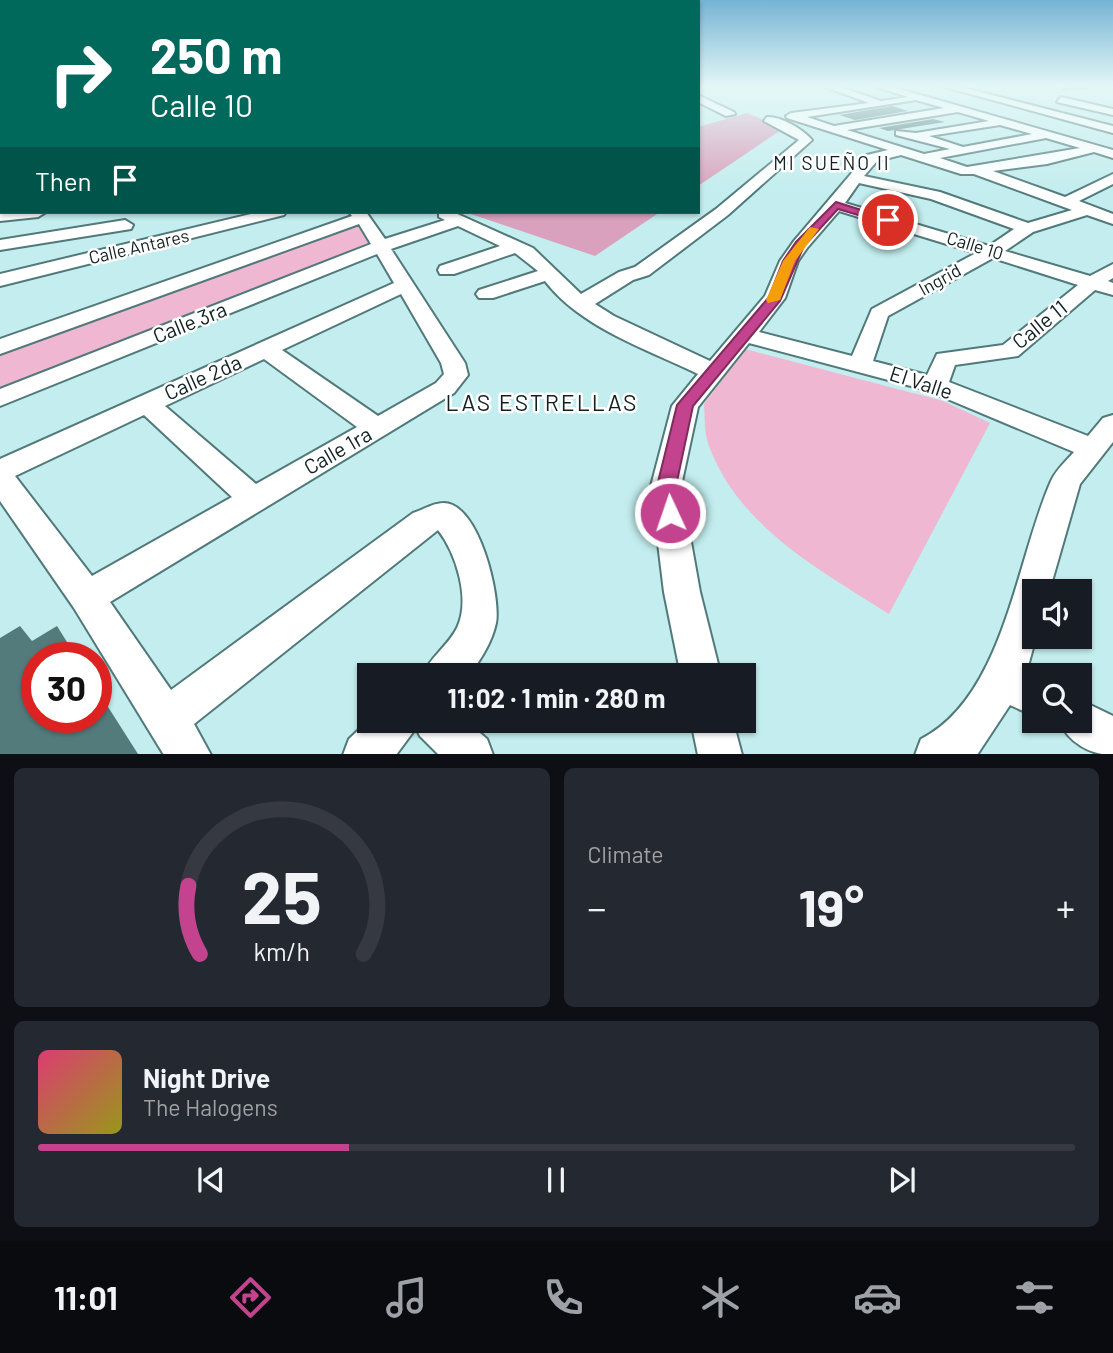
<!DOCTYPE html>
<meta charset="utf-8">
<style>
:root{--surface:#171b24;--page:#242831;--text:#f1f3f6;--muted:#9ea1a6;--line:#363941;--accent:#c3438e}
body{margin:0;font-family:Barlow,sans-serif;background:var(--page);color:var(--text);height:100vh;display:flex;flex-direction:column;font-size:26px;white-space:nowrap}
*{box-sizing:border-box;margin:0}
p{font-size:23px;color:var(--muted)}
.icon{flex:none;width:38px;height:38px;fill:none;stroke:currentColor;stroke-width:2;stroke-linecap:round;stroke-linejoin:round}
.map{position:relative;height:754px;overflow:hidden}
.side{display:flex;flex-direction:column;gap:14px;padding:14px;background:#0d0f14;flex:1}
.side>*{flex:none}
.guide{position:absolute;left:0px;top:0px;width:700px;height:214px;box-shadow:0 2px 5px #0004;background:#00695c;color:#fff;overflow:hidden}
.controls{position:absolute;left:1022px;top:579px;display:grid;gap:14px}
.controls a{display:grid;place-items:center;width:70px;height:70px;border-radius:0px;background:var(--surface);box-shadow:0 2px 5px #0004;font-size:35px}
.speed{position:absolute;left:21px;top:642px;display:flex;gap:14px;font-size:35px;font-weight:700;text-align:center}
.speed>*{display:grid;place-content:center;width:91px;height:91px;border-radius:50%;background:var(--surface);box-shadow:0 2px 5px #0004;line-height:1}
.speed .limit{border:10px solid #d22;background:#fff;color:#111}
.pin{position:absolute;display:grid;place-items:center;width:60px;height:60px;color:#fff;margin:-30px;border:4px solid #fff;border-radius:50%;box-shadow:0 2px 7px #0007}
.me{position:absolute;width:77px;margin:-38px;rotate:357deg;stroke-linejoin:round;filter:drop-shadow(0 0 5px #0008)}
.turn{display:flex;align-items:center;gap:24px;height:147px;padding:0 35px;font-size:32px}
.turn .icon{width:91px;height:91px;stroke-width:2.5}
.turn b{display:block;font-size:49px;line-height:60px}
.then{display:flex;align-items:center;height:66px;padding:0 35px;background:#0003;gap:14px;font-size:26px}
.big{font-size:52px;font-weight:700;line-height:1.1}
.side .tile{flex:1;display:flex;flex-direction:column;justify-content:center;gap:10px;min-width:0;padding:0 24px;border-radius:10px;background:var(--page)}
.side .dial{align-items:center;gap:0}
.dial svg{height:182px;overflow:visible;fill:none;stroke:var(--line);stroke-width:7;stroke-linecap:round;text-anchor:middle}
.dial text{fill:var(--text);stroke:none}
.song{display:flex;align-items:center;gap:21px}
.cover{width:84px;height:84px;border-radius:10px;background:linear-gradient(135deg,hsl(340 70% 55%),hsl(60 70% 35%))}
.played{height:7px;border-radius:4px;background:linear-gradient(90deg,var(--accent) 30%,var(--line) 30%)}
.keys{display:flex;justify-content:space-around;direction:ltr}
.heat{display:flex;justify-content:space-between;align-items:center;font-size:38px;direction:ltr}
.side .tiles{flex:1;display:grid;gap:14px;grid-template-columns:1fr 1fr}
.tile:last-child{grid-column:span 2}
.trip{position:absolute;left:357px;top:663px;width:399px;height:70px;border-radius:0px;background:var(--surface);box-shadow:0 2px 5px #0004;font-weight:700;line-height:70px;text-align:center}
.dock{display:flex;height:112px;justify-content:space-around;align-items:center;background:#090b0e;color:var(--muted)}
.dock .icon{width:49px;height:49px}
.dock .active{color:var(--accent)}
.dock b{font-size:32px;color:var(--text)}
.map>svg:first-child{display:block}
</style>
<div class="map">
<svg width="1113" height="755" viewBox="0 0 1113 755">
<rect width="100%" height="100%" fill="#c3edee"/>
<path fill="#efb7d2" d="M360,224L371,247L0,391V355Z
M745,349L943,401L990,423L889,614C820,570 739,527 709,446C704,434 705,417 704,404Z"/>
<path fill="#d9a1bd" d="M747,113L784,128L698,186V127Z
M477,212H660L595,256L471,214Z"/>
<path fill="#547b7c" d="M892,106L908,111L855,120L839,115Z
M933,119L945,122L888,131L879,128Z
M20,626L32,641L57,626L77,658H37V718H96V688L138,754H0V638Z"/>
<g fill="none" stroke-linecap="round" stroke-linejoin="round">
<defs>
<path id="service" d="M1061,86H1087V87L1063,88Z
M0,124H2V128H0Z
M0,135H2V139H0Z
M2,146V150L0,151V147Z
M0,160H2V164H0Z"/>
<path id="minor" d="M823,86H837L881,101L908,97L874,86H889L1113,150V158L1094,152L1047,164L993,171L1065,197L1113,174V184L1079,201L1113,214V224L1087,215L1033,232L1005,251L1090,276L1113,264V278L1108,281L1113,283V295L1095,290L1018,356L955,365L949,382L1088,436L1103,418L1113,415V442L1080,484L1049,592H1034L1036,637L1027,670L1037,676H1034V716L1010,705L977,755H915L921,739C1004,697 1016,560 1051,481C1056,470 1066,461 1074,452L926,390L749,343L698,407L681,486L700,592L721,676H681L664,592L651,486L672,406L698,374C647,349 581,328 545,281L493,298H479L476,294L479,290L538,271L515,253L454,274H440L438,270L440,266L500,246L458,226L391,249L465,363L468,375L454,393L110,602L171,690L413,513C422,510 434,503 443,503C479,502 501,597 496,623C492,642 480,661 468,676H422C430,657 448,646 457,628C471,599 456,553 438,530L194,724L211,755H164L74,608L0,501V459L394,283L377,254L0,406V389L371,244L359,224L0,354V339L352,216L349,212H366L385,239L445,220L439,217V212H453L533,248L581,294L619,272L635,267L716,209L799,140L764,121L767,117C780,116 803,129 812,140L728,215L649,275L633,280L595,304L614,316L710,361L765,296L780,261L794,241L867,155L888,150L787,118L786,116L791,113L869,103ZM916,100L944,108L834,126L807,117ZM958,112L989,121L916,133L896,131V135L950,149L924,154L847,130ZM1000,125L1032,134L963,147L929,136ZM1046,138L1080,148L967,167L940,158ZM901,155L961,174H974L1072,210L1028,223L940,192L864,176L877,161ZM859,183L931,199L1014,229L989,246L845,203ZM839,211L976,253L872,309L852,356L759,332L785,298L798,261L807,248ZM993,258L1078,285L1003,345L937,354L927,375L873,361L888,316ZM401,294L441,363L444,374L436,383L378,416L282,350ZM264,359L357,427L256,484L165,406ZM144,415L232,497L92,576L15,476Z
M941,86H957L1113,126V133Z
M698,95L734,112L735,114L726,116L698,102Z
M1061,97L1113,109V115L1057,102Z
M0,113H2V119H0Z
M0,169H2V177H0Z
M0,187H2V195H0Z
M0,211L2,212H46L38,217L0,221Z
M259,212H286L284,215L0,286V274Z
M125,220L133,225L131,229L0,250V240Z
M1080,700L1113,716V755C1090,755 1068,742 1059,721H1080Z
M369,720L466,721L487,739L493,755H439L420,736L416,728L396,755H343L349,739Z
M691,721H733L742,755H698Z"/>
<path id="tertiary" d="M0,90H2V98H0Z"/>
</defs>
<use href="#service" stroke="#52797a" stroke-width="4"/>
<use href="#minor" stroke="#52797a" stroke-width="4"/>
<use href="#tertiary" stroke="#52797a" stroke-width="3"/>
<use href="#service" fill="#fff" fill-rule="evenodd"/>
<use href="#minor" fill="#fff" fill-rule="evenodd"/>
<use href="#tertiary" fill="#fff" fill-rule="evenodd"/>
</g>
<linearGradient id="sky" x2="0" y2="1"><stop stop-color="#75b4d4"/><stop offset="0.45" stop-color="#e4f7f7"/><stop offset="1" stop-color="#e4f7f7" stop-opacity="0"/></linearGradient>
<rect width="1113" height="192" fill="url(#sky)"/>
<path fill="#c3438e" stroke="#7f2c5c" stroke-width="2" d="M836,202L893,220L888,224L838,209L804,246L780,301L693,406L676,486L681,513L678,518H663L657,486L677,405L769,297L783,261L796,242Z"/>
<path fill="#f59e0b" d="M810,227L819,229L795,261L780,300L768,303L766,300L783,261Z"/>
<g text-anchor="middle" stroke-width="5" stroke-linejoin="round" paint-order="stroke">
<g font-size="18" fill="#112121" stroke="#fff">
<text transform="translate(975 246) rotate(17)" y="6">Calle 10</text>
<text transform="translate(139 247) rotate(-13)" y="6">Calle Antares</text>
<text transform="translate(940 280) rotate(-29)" y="6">Ingrid</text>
</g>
<g font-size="19" letter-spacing="2" fill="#112121" stroke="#fff">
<text x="832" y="170">MI SUEÑO II</text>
</g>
<g font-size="21" fill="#112121" stroke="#fff">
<text transform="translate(190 323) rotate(-22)" y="7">Calle 3ra</text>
<text transform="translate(1040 325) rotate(-39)" y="7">Calle 11</text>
<text transform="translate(203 378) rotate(-24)" y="7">Calle 2da</text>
<text transform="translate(921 383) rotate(18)" y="7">El Valle</text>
<text transform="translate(338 451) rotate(-30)" y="7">Calle 1ra</text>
</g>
<g font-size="23" letter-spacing="2" fill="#112121" stroke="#fff">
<text x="542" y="411">LAS ESTRELLAS</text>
</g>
</g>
</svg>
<div class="controls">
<a><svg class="icon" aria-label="sound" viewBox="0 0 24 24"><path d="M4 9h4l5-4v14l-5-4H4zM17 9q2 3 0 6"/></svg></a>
<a><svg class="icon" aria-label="search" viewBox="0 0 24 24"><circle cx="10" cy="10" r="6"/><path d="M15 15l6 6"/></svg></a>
</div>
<div class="speed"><div class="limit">30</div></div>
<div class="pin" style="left:888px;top:220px;background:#d93025"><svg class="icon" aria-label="arrive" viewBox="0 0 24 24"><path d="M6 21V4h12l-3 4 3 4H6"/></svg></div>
<svg class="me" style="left:670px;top:513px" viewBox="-20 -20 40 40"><circle r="17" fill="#c3438e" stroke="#fff" stroke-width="3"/><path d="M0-11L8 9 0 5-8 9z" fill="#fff"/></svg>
<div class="trip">11:02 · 1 min · 280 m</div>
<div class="guide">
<div class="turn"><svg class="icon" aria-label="right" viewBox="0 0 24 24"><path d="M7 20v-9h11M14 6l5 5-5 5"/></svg><div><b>250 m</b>Calle 10</div></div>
<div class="then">Then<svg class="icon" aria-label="arrive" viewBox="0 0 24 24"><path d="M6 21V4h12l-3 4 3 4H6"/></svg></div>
</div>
</div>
<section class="side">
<div class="tiles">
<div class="tile dial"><svg viewBox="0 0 100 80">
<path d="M14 69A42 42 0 1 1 86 69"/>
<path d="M14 69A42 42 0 0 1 9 39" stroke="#c3438e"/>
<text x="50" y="56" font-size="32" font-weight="700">25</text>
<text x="50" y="72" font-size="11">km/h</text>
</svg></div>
<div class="tile"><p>Climate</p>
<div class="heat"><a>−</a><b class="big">19°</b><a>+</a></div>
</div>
<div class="tile">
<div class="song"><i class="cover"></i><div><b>Night Drive</b><p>The Halogens</p></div></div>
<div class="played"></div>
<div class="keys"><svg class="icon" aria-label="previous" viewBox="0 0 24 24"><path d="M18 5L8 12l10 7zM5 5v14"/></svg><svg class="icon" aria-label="pause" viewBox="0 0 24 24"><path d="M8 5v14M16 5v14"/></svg><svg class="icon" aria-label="next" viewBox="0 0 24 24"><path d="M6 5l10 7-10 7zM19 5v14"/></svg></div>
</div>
</div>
</section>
<nav class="dock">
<b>11:01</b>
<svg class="icon active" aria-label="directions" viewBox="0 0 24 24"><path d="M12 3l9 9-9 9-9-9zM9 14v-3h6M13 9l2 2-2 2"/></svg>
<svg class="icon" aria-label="music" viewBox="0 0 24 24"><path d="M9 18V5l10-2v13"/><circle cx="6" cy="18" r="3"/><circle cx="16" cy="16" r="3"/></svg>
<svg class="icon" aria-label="phone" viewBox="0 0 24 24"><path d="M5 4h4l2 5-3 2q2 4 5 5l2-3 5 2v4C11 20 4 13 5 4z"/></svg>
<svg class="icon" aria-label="climate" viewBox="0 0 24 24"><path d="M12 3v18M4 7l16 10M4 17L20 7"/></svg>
<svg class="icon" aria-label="car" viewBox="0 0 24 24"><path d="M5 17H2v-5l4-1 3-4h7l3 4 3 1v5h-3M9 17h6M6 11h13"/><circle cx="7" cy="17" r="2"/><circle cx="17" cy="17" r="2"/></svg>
<svg class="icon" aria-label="filters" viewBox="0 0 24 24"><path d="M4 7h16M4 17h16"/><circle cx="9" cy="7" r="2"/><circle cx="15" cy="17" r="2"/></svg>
</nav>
